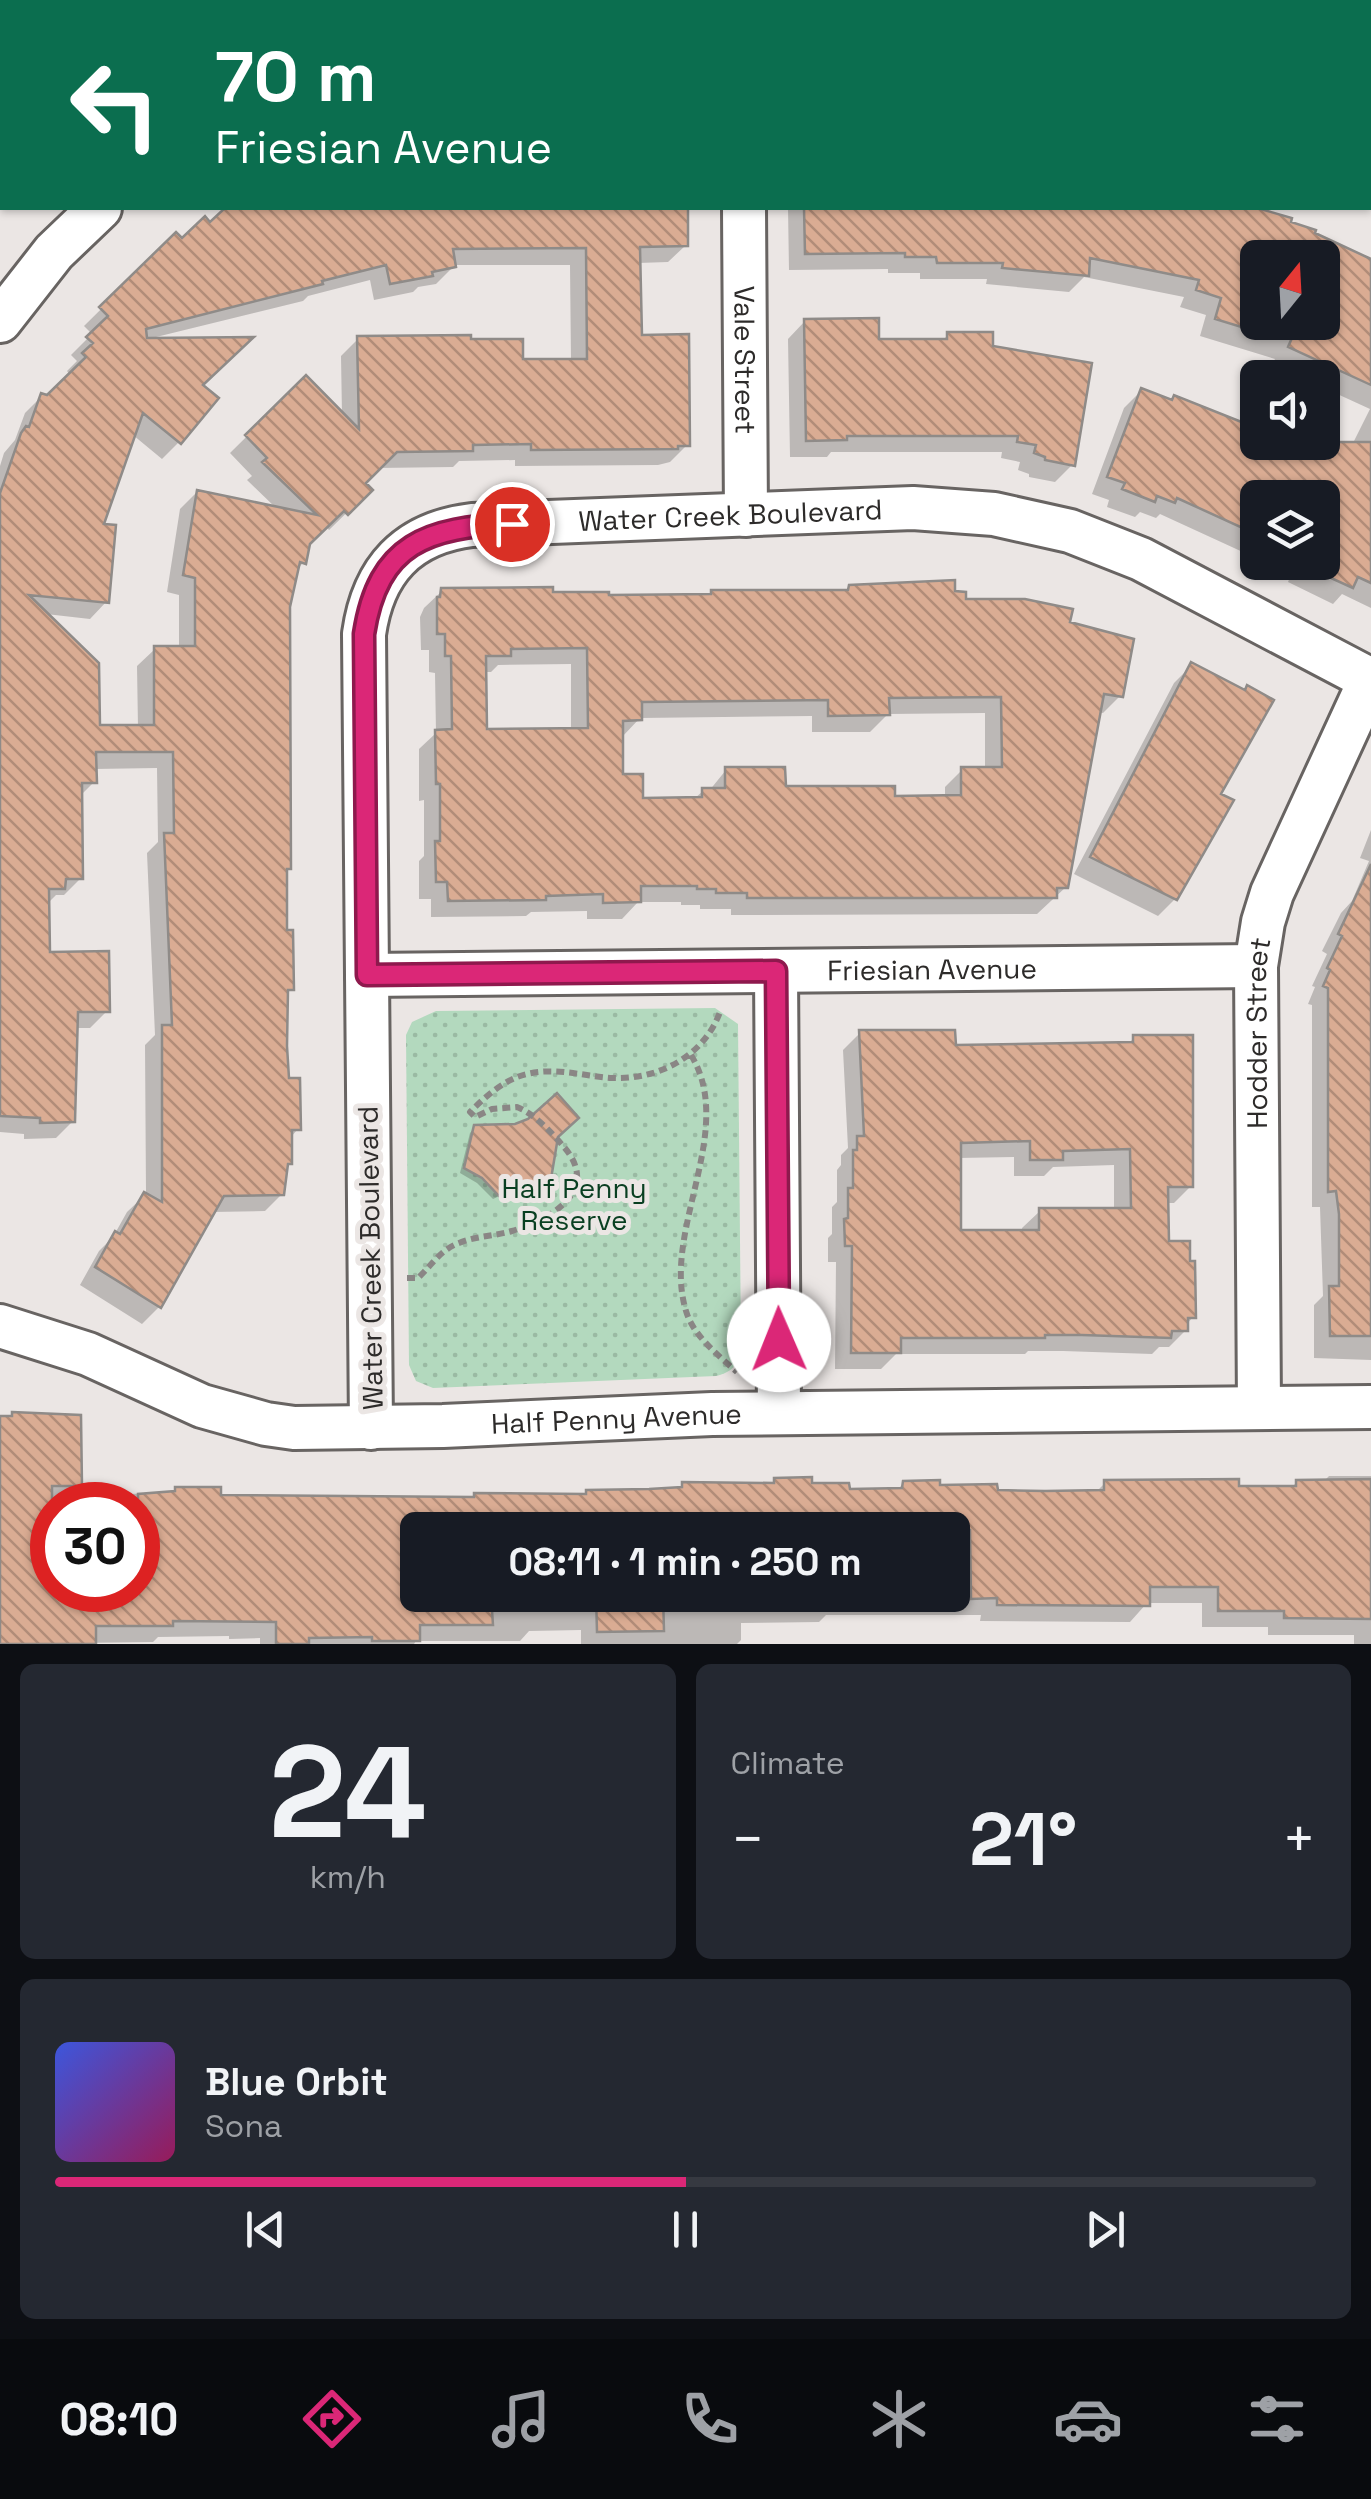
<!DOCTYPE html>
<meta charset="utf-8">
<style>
:root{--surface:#171b24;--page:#242831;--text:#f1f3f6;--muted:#9ea1a6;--line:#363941;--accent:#db2777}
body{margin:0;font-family:"Space Grotesk",sans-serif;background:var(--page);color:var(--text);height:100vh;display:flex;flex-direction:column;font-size:38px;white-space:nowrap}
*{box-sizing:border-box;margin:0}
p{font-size:32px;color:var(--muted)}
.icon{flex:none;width:55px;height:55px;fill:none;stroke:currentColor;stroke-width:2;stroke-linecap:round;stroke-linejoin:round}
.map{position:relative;height:1644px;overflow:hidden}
.drawer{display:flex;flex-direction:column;gap:20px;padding:20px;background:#0d0f14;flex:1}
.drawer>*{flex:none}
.hud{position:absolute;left:0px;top:0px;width:1372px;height:210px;box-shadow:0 2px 8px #0004;background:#0b6e4f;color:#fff;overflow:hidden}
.needle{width:65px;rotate:18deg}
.fabs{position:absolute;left:1240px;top:240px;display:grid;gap:20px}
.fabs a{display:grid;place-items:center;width:100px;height:100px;border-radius:15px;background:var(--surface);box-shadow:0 2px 8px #0004;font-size:50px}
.speed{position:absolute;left:30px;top:1482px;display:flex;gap:20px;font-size:50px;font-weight:700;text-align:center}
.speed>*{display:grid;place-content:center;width:130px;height:130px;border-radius:50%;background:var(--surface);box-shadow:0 2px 8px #0004;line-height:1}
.speed .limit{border:15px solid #d22;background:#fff;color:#111}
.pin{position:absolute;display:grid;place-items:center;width:85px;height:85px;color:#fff;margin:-42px;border:5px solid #fff;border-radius:50%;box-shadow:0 2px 10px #0007}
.me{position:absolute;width:110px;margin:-55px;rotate:359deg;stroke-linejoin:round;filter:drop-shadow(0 0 8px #0008)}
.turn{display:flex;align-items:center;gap:35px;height:210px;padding:0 50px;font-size:45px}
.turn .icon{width:130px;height:130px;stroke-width:2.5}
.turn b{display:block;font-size:70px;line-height:85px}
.big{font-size:75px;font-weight:700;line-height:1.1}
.drawer .widget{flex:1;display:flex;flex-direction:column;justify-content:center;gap:15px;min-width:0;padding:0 35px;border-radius:15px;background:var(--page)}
.drawer .dial{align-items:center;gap:0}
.dial b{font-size:130px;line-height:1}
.song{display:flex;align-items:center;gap:30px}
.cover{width:120px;height:120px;border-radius:15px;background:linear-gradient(135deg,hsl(230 70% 55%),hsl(330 70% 35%))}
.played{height:10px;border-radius:5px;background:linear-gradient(90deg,var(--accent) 50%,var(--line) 50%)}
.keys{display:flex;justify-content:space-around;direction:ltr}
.heat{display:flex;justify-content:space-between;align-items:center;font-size:55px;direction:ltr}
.drawer .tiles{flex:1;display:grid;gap:20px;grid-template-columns:1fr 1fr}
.widget:last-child{grid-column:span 2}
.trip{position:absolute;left:400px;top:1512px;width:570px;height:100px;border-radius:15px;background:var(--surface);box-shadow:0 2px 8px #0004;font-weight:700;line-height:100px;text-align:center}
.tab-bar{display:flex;height:160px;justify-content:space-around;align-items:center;background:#090b0e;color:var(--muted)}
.tab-bar .icon{width:70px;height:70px}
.tab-bar .on{color:var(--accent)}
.tab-bar b{font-size:45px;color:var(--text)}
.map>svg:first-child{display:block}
</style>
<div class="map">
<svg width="1371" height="1644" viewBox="0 0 1371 1644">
<defs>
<pattern id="grass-dots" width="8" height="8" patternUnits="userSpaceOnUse" patternTransform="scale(2.5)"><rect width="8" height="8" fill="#b3d9be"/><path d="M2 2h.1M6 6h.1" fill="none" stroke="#9abaa3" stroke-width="1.8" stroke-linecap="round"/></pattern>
<pattern id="building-back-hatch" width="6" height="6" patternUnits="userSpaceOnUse" patternTransform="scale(2.5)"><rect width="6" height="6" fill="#daac93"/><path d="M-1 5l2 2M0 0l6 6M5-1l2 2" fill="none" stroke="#b18c78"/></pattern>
</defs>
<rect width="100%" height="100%" fill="#ebe6e4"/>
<path fill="url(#grass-dots)" d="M715,1008L738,1024L741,1346C740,1363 733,1372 716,1376L433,1388L416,1381L409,1365L406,1035L412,1022L436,1011Z"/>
<path fill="#0003" fill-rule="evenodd" d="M45,0H152L153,2H47Z
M177,0H639L637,2Z
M1003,0H1371V121L1370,2Z
M233,208H685L686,245L668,262L638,263L640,337L687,445L670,462L658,465L515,466V460L459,461L453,467L377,468L362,483L370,490L329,530L326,526L307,544L304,562L295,571L287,607L288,868L284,872L285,933L291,989L285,995L287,1081L298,1129L290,1138V1163L285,1168L282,1194L265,1211L212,1212L159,1307L142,1324L80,1285L99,1251L113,1237L127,1212L146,1194L145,1045L155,1035L147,853L158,842L157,768L94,769V782L80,796L81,878L64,895H56L47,904L48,954L107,1011L90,1028H75L73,1121L56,1138L24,1139V1134L0,1132V466L4,453L15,440L25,413L42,396L48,398L71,376L67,371L77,361L71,355L92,334L84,326L176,235L182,242ZM455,265H570L571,361H521L469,341L358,339L341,356L342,415L306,378L230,453L252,476L247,480L277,509L197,492L180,509L167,592L179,595V649H155L137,666L138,728H98L46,614L90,619L107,601L101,526L133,435L162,459L179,442L200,386L152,338L303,301L308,296L370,280L374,300L413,292L418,287L436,284Z
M788,208H1265L1264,212L1371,261V608L1342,594L1333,604L1288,582L1291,575L1264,562H1322V498H1258V559L1160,514L1156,518L1140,512L1135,517L1107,507L1109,500L1092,494L1124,408L1141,391L1244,426L1258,413V442H1322V439L1349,451L1370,409L1322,387V378H1301L1272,364L1275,359L1200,336L1206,315L1180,307L1184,297L1084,277L1069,292L986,284L987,279H920V273H888V269L789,270ZM1258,258H1322V322H1258Z
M805,321L876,342H941L948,335L990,348L1073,464L1055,482L1029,477V474L1018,470L1020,462L1001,458L1002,452H831L827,457H790L788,339Z
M850,587L952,594L963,602L1067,624L1120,696L1103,713L1098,712L1066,887L1037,914L731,915V909H700V905H681V902H638L622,919H587V911L531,912L526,916L431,917V899H419V861L424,856V800L419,801V749L436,733L435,673L429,672V650H421L420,617L424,608L442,591L607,597H707L712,592L844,593ZM571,664V731L485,732L483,672H491L498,665ZM985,713V770H962L945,787V798L892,799L783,789L726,770L709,791H703L694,799L641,800L621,776L622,737L640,718L812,716V732H870L888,714Z
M1191,666L1242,692L1246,688L1271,701L1217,795L1231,802L1204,853L1193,864L1175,899L1158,916L1074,874L1174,683Z
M1371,830V1360L1314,1358V1305L1323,1296L1320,1207H1312V1005L1308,1004L1315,987L1312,986L1327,954L1322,951L1341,913L1352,901L1369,861L1360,858Z
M860,1033L953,1048L1127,1045L1134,1038L1191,1186L1174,1203H1166L1167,1243L1193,1317L1186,1325V1330L1169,1347H1159L1152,1354L1063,1351H1028L1025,1354H896L881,1369H835L836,1262H828V1238L832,1234V1207L837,1202V1170L841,1165V1155L848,1148L843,1050ZM1014,1157V1176H1044L1053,1167L1114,1165V1210L1040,1211L1022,1228L1023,1233H958V1158Z
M530,1121L555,1136L548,1184L543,1189H515L493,1199L477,1183L460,1173L470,1133L475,1127H515Z
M13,1415L78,1417L79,1497L218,1489L219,1498L471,1500L475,1496H584L587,1493L678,1490L683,1484L770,1486L775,1480L847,1492L896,1491L904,1483L995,1492L1095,1493L1105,1483L1291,1488L1297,1482H1323L1329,1476H1371V1644H1354V1635H1268V1627H1202V1603H1147L1130,1622L980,1621L981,1615H826L819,1622L741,1623V1640L737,1644H581V1630L529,1631L520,1641H416L414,1644H260V1638L229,1639V1636L158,1637L153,1642L0,1644V1418ZM52,1505H138V1590H52ZM418,1530H952V1595H418Z"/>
<path fill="url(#building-back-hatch)" stroke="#8f8b88" stroke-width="2.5" fill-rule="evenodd" d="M225,208H688V246L640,247L642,335L689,334L690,446H678V449L531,450V444L473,445V451L397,452L366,483L373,490L348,515L344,511L310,544L306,564L300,562L290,607L291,869H287V930H293L294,990H288L287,1046L289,1078H300L301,1130H292V1164H288L284,1195L224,1196L161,1308L95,1267L115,1231L120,1234L144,1192L162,1202V1025H172L164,833H174L173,752H96L97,783H82L83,879H66L65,889H49L50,952L109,951L110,1012H78L75,1122L40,1123V1118L0,1116V493L21,433L26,426L29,427L41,393L47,395L86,357L82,353L93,343L86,337L108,316L99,307L176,232L182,238L205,216L210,222ZM586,248L587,359H523V339H471V335L357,336L359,429L306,375L245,435L267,458L262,462L317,515L197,490L183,575L195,578V646H154V725H100L99,663L29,595L109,603L116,525L104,524L143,413L181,444L219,398L203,385L254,337L147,338L146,329L323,284L322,281L386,265L390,284L433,276L432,272L456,267L453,249Z
M804,208H1257L1292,218L1291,222L1316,230L1315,233L1371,259V385L1288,347L1299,322H1322V258H1258V332L1215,319L1221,298L1196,290L1199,280L1090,258L1089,276L1002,268L1003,263H937L936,257H905V253L805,254Z
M879,318V339H947V332H993V346L1092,363L1075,466L1045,460V457L1034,453L1036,445L1017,442L1018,436H847V440L806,441L804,319Z
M1141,388L1172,400L1174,395L1244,423L1258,430V442H1371V583L1358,577L1353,588L1322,574V498H1258V535L1177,498L1175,503L1157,496L1155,502L1122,489L1125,483L1107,477Z
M955,580V591L966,592V599H1025L1073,609L1070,622L1134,639L1123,697L1104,694L1068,888H1057V898H747V893H716V889H697V886H641V902L603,903V894L546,896V900L448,901L447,882H436L435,841H440V784H436L435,730L452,729L451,656H445V634H437V597H440L441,588L553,587V592H609V595L711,594V590H848L849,585ZM587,648L588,728L487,729L486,656H511V649ZM1001,697L1002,767H961V795L895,796V786H786L785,767H725V788H702V797L643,798V774H623V721L642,720V702L828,700V716L890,715L889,698Z
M1191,662L1245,690L1247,685L1274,700L1221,794L1234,800L1177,900L1090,857Z
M1371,864V1336H1330L1329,1286H1339V1214L1336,1191L1328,1192V988L1323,986L1330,970L1327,968L1342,936L1338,934Z
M859,1030H955L956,1045L1133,1042V1035H1193V1187H1168L1169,1241H1190V1261H1195L1196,1318H1188V1331H1172L1171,1338L1082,1335H1045V1338H901V1353H851L852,1246H845L844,1219L848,1218V1188H853V1150H857V1136H864ZM1030,1141V1160H1063V1151L1130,1149L1131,1208H1039V1230H961V1143Z
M557,1093L579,1118L558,1137L550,1185H523L499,1196L482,1178L464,1168L474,1125L515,1124L528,1119Z
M12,1412L81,1415L82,1486H52V1590H138V1494L175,1491V1487H221V1495L474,1497V1493L586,1494V1490L649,1489L682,1487V1482L774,1483V1478L812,1477V1483H849L850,1489L902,1488L903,1481L940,1480V1485L997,1484L998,1490L1045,1491L1104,1490V1480L1239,1479V1486H1296V1480L1371,1479V1619L1284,1618V1611H1218V1587H1150V1606L997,1605V1598L971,1599L970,1530H418V1595H491L493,1625H420V1641H372V1637L309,1638V1644H276V1622L173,1621V1626H96V1644H0V1416H12Z
M596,1595H663L664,1631L597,1632Z"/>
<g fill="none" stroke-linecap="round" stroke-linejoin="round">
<defs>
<g id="street">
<path d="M0,24L2,28"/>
<path d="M1370,174H1371"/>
<path id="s1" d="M744,208L746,515"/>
<path d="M0,321L54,252L100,208"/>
<path d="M776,971L779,1413"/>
<path id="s2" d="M367,975L1256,966"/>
<path id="s3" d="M0,1326L88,1354L202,1406L266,1424L294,1428L443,1426L712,1414L1371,1407"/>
<path id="s4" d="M1259,1408L1256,966L1263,922L1272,893L1370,680"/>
<path id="s5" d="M371,1428L364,634C373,570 407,533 472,525L913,508L994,514L1070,531L1141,559L1371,680"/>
</g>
</defs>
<use href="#street" stroke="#686462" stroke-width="48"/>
<path stroke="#8a8685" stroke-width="6" stroke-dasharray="8 5" stroke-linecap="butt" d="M691,1055C738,1132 659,1233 687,1314C695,1337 719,1356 737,1372
M407,1278H418C432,1265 440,1250 459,1243C476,1236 495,1236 512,1231C552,1219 601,1190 564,1147C552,1133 535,1114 517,1107L492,1109L475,1117L470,1112C486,1096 505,1079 527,1074C556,1067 583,1076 612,1078C660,1080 706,1055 721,1009"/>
<use href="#street" stroke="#fff" stroke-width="42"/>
</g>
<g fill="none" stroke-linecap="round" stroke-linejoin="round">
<defs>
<path id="route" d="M512,524C428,527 378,543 364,634L367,975L776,971L779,1340"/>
</defs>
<use href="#route" stroke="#8e194d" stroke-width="25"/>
<use href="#route" stroke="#db2777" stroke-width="18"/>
</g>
<g text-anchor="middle" stroke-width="10" stroke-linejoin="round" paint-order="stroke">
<g font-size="28" fill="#2d2b2a" stroke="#ebe6e4">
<text dy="10" stroke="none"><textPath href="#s1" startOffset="152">Vale Street</textPath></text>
<text dy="10" stroke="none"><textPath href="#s5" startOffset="1220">Water Creek Boulevard</textPath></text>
<text dy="10" stroke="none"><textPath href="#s2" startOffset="565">Friesian Avenue</textPath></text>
<text dy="10" stroke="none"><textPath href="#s4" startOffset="375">Hodder Street</textPath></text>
<text transform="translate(370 1258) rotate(-91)" y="10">Water Creek Boulevard</text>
<text dy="10" stroke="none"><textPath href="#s3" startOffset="635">Half Penny Avenue</textPath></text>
</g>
<g font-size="28" fill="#093f21" stroke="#ebe6e4">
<text x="574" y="1198">Half Penny<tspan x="574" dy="32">Reserve</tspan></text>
</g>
</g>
</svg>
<div class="fabs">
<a><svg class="needle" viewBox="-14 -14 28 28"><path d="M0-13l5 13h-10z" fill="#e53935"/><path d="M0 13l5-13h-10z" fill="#9ea1a6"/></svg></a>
<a><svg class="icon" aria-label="sound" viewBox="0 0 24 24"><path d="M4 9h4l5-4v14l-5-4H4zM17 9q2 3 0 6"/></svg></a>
<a><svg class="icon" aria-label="layers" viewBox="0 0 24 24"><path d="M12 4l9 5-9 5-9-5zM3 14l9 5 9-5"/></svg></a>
</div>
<div class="speed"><div class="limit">30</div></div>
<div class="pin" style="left:512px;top:524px;background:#d93025"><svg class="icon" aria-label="arrive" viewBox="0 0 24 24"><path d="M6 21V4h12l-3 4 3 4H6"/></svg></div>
<svg class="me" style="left:779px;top:1340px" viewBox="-20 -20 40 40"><circle r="19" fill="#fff"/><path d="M0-13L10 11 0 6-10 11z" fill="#db2777"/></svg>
<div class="trip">08:11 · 1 min · 250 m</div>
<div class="hud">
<div class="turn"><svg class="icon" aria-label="left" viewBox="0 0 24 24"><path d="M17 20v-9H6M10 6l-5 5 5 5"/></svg><div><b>70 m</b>Friesian Avenue</div></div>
</div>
</div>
<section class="drawer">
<div class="tiles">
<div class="widget dial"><b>24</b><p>km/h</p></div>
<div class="widget"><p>Climate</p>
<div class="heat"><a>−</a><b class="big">21°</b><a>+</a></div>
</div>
<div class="widget">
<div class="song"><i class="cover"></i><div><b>Blue Orbit</b><p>Sona</p></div></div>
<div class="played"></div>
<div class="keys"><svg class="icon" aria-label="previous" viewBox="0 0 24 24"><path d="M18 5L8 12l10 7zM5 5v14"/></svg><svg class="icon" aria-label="pause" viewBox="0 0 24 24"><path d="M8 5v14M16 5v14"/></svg><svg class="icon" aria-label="next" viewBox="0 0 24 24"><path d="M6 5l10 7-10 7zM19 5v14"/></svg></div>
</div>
</div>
</section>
<nav class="tab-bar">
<b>08:10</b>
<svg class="icon on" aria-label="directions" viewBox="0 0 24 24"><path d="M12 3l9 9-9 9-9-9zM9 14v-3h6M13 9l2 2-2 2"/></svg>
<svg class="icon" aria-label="music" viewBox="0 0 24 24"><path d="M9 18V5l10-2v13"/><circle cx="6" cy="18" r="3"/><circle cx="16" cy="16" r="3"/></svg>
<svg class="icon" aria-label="phone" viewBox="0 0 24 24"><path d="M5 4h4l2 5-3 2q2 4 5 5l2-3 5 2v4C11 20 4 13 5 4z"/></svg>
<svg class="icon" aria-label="climate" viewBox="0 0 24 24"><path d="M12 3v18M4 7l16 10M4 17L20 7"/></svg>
<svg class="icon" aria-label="car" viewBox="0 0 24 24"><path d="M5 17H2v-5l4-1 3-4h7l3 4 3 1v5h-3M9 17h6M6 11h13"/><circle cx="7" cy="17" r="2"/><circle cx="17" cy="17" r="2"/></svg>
<svg class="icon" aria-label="filters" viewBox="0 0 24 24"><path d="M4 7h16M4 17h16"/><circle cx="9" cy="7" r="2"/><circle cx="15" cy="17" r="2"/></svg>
</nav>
